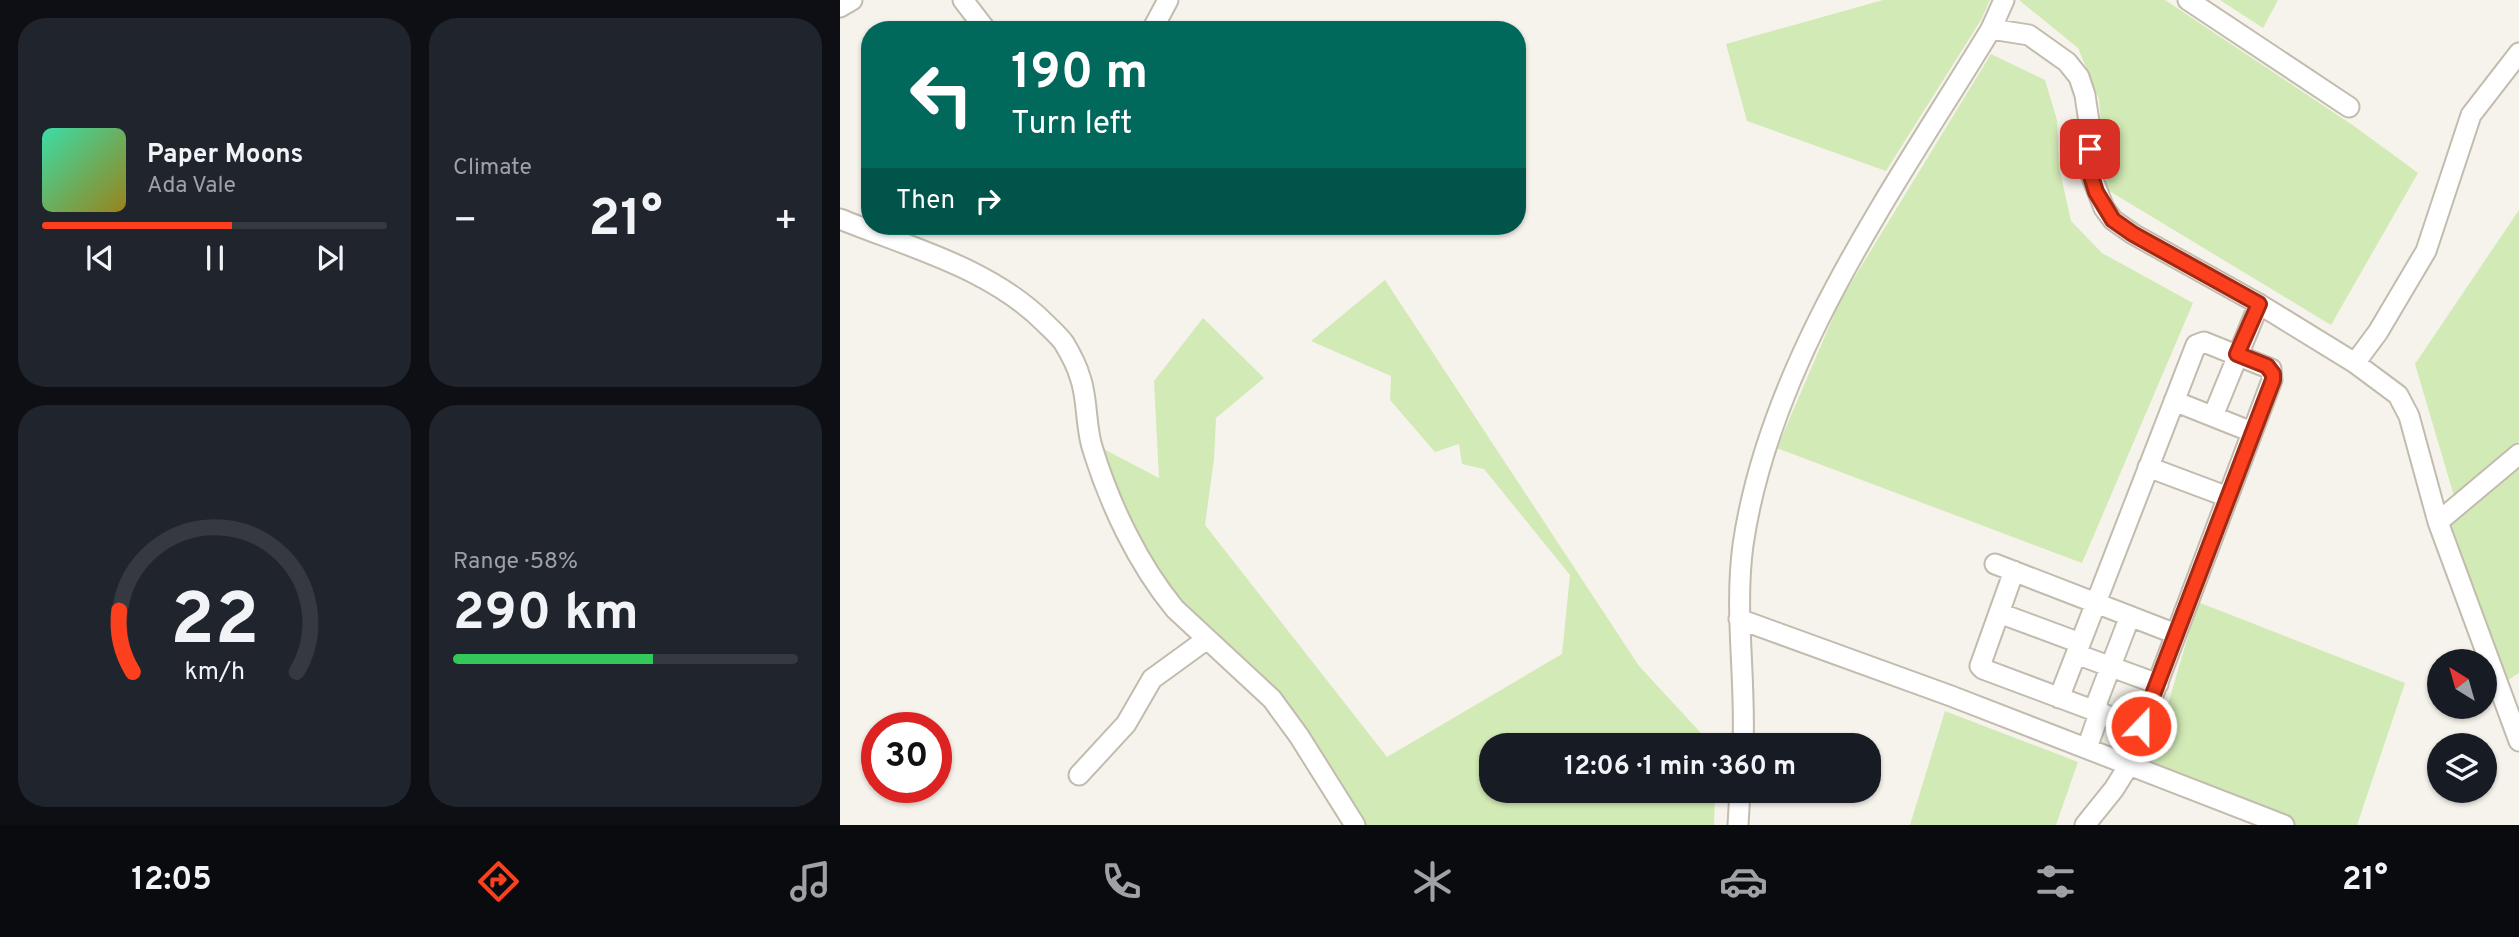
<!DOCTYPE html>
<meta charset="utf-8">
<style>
:root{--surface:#171b24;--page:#20242c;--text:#f1f3f6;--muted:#9ea1a6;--line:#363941;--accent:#fc3f1d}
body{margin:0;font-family:Overpass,sans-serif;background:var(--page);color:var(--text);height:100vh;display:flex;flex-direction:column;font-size:26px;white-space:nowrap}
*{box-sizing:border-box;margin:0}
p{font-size:23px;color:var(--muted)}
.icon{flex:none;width:38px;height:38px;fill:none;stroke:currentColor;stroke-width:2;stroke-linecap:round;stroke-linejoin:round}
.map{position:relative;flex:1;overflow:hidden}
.details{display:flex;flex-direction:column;gap:18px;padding:18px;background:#0d0f14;width:840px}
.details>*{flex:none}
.guide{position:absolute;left:21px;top:21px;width:665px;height:214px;border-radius:28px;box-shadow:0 2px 5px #0004;background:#00695c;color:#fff;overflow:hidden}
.needle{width:46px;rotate:323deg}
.fabs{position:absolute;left:1587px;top:649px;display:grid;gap:14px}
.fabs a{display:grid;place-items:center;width:70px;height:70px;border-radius:50%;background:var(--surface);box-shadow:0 2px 5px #0004;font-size:35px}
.speed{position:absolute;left:21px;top:712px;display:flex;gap:14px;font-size:35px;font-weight:700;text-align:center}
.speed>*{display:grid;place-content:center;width:91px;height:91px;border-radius:50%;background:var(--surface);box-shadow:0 2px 5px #0004;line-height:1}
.speed .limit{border:10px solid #d22;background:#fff;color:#111}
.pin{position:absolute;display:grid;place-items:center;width:60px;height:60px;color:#fff;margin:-30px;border-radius:14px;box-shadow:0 4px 10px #0006}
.me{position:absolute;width:77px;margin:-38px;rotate:22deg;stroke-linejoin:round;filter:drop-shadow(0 0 5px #0008)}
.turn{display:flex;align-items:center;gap:24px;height:147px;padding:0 35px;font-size:32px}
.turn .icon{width:91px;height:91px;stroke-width:2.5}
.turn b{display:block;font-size:49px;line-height:60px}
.then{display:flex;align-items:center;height:66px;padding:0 35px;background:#0003;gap:14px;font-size:26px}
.big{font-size:52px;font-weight:700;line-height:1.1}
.details .widget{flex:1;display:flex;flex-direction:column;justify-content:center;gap:10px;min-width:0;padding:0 24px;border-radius:28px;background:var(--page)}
.details .dial{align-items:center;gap:0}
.dial svg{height:182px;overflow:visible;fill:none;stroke:var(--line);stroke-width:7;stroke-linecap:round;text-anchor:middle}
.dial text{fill:var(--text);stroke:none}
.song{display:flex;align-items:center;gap:21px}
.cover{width:84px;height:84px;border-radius:10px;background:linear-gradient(135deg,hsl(160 70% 55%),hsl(50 70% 35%))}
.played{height:7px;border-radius:4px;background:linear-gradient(90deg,var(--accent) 55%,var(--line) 55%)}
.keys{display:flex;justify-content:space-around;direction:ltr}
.heat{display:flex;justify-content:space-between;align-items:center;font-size:38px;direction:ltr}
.charge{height:10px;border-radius:5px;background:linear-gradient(90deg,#34c759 58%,var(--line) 0)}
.details .tiles{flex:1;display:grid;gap:18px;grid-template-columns:repeat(2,1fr)}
.trip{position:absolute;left:639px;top:733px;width:402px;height:70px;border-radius:28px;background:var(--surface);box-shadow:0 2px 5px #0004;font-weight:700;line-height:70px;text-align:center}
.tabs{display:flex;height:112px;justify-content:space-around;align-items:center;background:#090b0e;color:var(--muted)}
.tabs .icon{width:49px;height:49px}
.tabs .on{color:var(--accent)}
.tabs b{font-size:32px;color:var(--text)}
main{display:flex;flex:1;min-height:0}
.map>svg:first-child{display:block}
</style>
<main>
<section class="details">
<div class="tiles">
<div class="widget">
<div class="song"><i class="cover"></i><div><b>Paper Moons</b><p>Ada Vale</p></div></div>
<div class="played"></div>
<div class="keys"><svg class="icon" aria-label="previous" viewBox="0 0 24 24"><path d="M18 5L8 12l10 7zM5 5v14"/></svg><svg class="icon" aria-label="pause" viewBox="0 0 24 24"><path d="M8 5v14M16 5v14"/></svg><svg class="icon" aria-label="next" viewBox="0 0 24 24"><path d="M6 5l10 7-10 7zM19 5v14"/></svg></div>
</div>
<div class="widget"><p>Climate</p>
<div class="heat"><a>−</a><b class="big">21°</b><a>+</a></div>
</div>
<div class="widget dial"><svg viewBox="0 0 100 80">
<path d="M14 69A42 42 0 1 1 86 69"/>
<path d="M14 69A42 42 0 0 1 8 42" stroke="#fc3f1d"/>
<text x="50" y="56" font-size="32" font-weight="700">22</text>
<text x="50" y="72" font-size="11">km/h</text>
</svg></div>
<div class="widget"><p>Range · 58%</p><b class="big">290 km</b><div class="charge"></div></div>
</div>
</section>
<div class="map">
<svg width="1679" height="825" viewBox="0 0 1679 825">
<rect width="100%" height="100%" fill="#f6f3ec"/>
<path fill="#d2eab5" d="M1043,0H1150L1141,20L1046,171L907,121L886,44Z
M1179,0H1325L1514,126L1578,173L1491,325L1266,189L1259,99L1238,48Z
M1380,0H1438L1423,28Z
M1151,54L1205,80L1217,120L1219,167L1231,221L1262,253L1353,303L1242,563L937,448L1000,301Z
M1679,210V441L1614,496L1575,364Z
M545,280L799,666L872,745L651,746V791H875L874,825H524L507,805L443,697L325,588L305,553L254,444L319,478L314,381L363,318L424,378L376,418L374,459L365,525L547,757L722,654L730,575L644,469L622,464L619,444L595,452L550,400L551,376L471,341Z
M1679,459V673L1665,682L1604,522Z
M1358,602L1565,683L1517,825H1454L1309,769Z
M1105,711L1238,762L1216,825H1070Z"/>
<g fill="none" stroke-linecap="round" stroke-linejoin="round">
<defs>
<path id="minor" d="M123,0L146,30
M1348,0L1509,107
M0,7L12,0
M1151,29L1189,35L1227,62L1239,77L1245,95L1249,122L1251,175L1264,208L1273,220L1293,234L1419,304L1515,363L1558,395L1569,416L1598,522L1679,741
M312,30L328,0
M0,219C71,248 151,268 206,324C212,330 219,336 224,343C230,353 237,366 240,377C248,398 245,427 253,450C270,505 298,564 335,609L432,699L459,736L515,825
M1515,363L1538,332L1586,251L1631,115L1679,53
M1334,401L1412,432
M1373,416L1419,304
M1308,467L1388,497
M1598,522L1679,454
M1155,564L1336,634
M1174,571L1140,666L1143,669L1298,727H1301L1432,380L1431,369L1364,342L1356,345L1219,698
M1159,613L1240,643
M899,619L1111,696L1444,825
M1236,654L1318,684
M903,746C906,678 894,612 903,545C930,359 1055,187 1151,29L1164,0
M1247,748L1259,714L1257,702L1290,616
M239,775L286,724L312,679L367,639
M898,825L900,791
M1245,825L1274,789L1289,765"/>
</defs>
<use href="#minor" stroke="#c2bbae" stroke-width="23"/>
<use href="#minor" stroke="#fff" stroke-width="19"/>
</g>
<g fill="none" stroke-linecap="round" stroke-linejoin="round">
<defs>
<path id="route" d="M1250,149L1251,176L1256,192L1273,220L1293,234L1419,304L1397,354L1427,366L1433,374V380L1301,726"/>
</defs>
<use href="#route" stroke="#a42913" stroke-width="18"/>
<use href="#route" stroke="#fc3f1d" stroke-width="12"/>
</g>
</svg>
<div class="fabs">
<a><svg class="needle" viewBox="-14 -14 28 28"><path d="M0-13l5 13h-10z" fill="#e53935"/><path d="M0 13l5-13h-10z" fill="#9ea1a6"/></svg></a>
<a><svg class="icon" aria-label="layers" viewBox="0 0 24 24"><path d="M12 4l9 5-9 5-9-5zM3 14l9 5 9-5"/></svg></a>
</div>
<div class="speed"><div class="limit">30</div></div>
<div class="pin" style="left:1250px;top:149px;background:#d93025"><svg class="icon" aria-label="arrive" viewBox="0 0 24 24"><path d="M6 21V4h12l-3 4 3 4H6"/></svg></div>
<svg class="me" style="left:1301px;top:726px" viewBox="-20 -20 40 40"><circle r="17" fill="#fc3f1d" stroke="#fff" stroke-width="3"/><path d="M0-11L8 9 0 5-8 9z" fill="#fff"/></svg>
<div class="trip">12:06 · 1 min · 360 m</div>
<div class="guide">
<div class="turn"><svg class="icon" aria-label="left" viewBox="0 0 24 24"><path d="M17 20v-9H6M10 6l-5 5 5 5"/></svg><div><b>190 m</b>Turn left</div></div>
<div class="then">Then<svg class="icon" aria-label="right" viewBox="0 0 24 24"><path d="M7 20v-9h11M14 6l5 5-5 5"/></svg></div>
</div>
</div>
</main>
<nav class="tabs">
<b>12:05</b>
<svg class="icon on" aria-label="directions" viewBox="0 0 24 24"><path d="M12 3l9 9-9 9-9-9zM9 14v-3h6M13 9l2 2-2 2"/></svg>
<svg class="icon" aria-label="music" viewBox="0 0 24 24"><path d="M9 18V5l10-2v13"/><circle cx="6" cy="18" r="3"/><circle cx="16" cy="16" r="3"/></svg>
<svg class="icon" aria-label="phone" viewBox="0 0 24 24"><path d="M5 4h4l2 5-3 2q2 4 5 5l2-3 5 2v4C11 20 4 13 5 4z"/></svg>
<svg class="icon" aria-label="climate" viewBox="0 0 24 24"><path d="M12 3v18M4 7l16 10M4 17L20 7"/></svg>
<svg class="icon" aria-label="car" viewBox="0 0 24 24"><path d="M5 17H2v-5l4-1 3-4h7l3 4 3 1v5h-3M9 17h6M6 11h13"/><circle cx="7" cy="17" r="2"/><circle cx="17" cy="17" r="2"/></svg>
<svg class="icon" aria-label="filters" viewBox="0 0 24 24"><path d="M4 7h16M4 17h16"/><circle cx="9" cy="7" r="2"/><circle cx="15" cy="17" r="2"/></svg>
<b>21°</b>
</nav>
